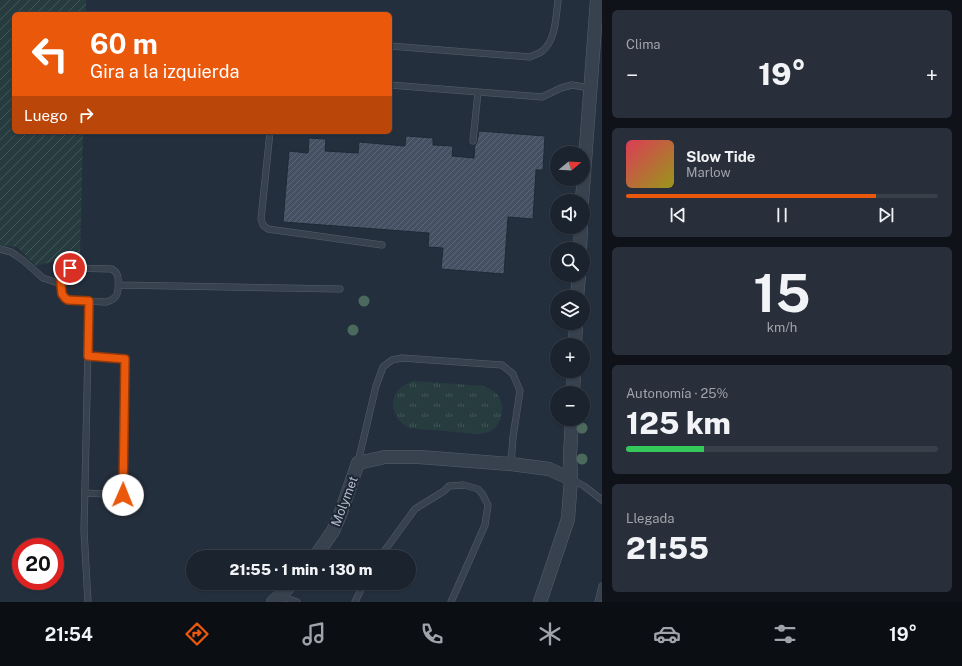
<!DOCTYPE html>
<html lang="es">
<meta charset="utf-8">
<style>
:root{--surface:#1b232e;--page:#282f3a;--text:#f1f3f6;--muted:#a0a4aa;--line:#39404a;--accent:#ea580c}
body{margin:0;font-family:"Public Sans",sans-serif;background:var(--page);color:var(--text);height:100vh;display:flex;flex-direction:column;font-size:15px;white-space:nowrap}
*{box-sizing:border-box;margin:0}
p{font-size:13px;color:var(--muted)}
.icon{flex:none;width:22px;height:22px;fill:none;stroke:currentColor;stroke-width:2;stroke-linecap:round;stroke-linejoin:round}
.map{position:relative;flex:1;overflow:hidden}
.sheet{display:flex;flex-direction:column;gap:10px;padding:10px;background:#0f1319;width:360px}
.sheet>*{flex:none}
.guide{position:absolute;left:12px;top:12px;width:380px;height:122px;border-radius:6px;box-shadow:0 1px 3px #0004,0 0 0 1px var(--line);background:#ea580c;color:#fff;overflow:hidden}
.needle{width:26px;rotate:72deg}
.tools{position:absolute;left:550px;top:146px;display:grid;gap:8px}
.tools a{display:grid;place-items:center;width:40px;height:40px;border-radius:50%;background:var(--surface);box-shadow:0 1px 3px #0004,0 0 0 1px var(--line);font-size:20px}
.speed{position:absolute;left:12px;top:538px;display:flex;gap:8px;font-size:20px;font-weight:700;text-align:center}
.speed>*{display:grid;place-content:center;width:52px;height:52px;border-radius:50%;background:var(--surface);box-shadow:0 1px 3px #0004,0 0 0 1px var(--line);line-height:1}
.speed .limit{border:6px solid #d22;background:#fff;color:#111}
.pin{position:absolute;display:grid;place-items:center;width:34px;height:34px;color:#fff;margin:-17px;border:2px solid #fff;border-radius:50%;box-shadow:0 1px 4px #0007}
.me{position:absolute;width:44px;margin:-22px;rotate:1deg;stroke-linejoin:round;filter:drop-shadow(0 0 3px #0008)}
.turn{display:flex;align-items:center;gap:14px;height:84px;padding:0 12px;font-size:18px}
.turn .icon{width:52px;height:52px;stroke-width:2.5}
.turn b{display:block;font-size:28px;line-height:34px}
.then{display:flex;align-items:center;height:38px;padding:0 12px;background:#0003;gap:8px;font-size:15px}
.big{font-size:30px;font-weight:800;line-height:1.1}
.sheet .card{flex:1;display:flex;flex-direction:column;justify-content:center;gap:6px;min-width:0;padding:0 14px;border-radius:6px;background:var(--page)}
.sheet .dial{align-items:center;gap:0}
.dial b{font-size:52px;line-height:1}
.song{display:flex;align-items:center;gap:12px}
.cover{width:48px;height:48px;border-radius:6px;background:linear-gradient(135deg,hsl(350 70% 55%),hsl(60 70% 35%))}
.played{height:4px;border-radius:2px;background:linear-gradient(90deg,var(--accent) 80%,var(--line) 80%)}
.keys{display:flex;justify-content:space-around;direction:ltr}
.heat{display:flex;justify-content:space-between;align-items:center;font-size:22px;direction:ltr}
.charge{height:6px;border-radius:3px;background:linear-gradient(90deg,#34c759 25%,var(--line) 0)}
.trip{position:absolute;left:186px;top:550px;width:230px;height:40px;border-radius:20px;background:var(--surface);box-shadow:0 1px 3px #0004,0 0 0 1px var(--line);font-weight:800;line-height:40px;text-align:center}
.menu{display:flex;height:64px;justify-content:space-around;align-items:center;background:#0b0e12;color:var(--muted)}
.menu .icon{width:28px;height:28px}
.menu .selected{color:var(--accent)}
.menu b{font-size:18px;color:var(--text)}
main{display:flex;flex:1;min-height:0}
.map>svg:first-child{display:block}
</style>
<main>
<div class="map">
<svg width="602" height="602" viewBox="0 0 602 602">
<defs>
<pattern id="grass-tufts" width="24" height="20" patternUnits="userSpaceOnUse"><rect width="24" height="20" fill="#263c3f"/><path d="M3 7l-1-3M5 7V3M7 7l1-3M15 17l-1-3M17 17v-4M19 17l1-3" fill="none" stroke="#435659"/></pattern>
<pattern id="garden-furrows" width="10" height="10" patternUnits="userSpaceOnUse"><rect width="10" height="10" fill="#263c3f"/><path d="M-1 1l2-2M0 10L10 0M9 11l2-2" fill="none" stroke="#435659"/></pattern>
<pattern id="building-hatch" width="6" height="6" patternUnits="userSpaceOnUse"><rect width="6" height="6" fill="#455162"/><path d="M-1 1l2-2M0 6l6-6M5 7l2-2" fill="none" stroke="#5d6877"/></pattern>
</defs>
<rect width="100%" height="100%" fill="#242f3e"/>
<path fill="url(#grass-tufts)" d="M414,381L483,386C488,388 493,390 497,394C505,404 504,421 493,429C489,433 484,433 478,434L409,428C386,415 388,388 414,381Z"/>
<path fill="url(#garden-furrows)" d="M0,0H86V14H14V132H83L80,255L36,266L17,247L0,245Z"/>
<path fill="url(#building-hatch)" stroke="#1f2835" d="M479,131L545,136L543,170H536L533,219L508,217L504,274L441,269L443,248L428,247L429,233L283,222L289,151L308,153L309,138L326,139L325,151L358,153L359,142L405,146L406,136L433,138V145L453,146L452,156L474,158L475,145L477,142Z"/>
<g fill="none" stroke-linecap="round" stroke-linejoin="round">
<defs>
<path id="lane" d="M390,46L530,57C533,55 538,54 541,52C556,42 556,16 558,0
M390,85L542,97L561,88L572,85L590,88
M270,132L261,219L263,225L268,229L382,245
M473,141L478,92
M0,249L11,252L17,256L24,261L43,278L61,284
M68,268L112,269C115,271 115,271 117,274C119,279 119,294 115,297C113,300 110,301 106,302C98,301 68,302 63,296C60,293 61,285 61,281C61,275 62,271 68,268Z
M118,285L340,289
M358,462L376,386L383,367L392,360L402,358L502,365L513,374L520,391L513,437L511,464
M571,479L584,486L602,500
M85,493L123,495L125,359L88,356
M380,557L415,509L444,491L449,486L464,485L478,489L483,495L488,505L485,525L451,602
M280,596L297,602
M88,602L84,531L89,301
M355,602L364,583
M598,602L602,586"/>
<path id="street" d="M582,201L597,0
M580,249L581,227
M577,297L579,275
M575,345L576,323
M573,393L574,371
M315,557L333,531L340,515L358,463L385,457H419L511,464L549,469L571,479
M273,602L280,596L292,583
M540,602L568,519L571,479L570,456L572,419"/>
</defs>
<use href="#lane" stroke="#565f6c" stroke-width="7"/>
<use href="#street" stroke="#565f6c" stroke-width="14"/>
<use href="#lane" stroke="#38414e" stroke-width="6"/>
<use href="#street" stroke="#38414e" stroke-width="13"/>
</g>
<g fill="#4b6a5d">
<circle cx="364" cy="301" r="5.5"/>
<circle cx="353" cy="330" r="5.5"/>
<circle cx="582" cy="428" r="5.5"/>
<circle cx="582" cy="459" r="5.5"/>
</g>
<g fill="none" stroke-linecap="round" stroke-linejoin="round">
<defs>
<path id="route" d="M70,268C58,271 61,284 62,294L65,298L68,300L89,301L88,356L125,359L123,495"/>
</defs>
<use href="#route" stroke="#983908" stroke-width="10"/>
<use href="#route" stroke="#ea580c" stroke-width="7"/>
</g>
<g text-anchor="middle" stroke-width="4" stroke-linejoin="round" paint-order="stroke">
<g font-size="13" fill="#b4bcc9" stroke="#1d2633">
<text transform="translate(344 501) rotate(-69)" y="5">Molymet</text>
</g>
</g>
</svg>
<div class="tools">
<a><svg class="needle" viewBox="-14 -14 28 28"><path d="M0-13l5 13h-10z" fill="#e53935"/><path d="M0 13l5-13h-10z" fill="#a0a4aa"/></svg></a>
<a><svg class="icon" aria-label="sound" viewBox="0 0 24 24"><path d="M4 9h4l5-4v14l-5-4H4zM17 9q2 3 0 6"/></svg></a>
<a><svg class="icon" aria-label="search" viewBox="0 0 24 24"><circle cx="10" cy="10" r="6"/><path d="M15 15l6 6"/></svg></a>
<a><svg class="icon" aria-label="layers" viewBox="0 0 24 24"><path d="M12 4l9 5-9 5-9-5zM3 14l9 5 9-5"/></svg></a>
<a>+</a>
<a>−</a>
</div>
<div class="speed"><div class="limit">20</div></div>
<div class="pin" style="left:70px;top:268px;background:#d93025"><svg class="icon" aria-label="arrive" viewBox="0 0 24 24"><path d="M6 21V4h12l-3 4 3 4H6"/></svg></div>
<svg class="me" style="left:123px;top:495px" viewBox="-20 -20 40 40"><circle r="19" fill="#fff"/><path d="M0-13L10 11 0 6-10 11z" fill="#ea580c"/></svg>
<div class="trip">21:55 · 1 min · 130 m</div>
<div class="guide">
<div class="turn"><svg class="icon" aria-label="left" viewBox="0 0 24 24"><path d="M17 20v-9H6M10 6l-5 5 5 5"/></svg><div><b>60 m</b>Gira a la izquierda</div></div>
<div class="then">Luego<svg class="icon" aria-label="right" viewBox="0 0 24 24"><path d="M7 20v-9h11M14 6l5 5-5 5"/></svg></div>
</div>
</div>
<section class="sheet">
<div class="card"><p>Clima</p>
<div class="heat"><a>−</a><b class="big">19°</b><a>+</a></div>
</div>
<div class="card">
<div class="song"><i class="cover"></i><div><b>Slow Tide</b><p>Marlow</p></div></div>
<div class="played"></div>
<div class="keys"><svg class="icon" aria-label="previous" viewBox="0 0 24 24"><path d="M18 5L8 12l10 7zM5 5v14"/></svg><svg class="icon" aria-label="pause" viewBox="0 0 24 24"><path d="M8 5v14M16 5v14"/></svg><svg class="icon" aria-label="next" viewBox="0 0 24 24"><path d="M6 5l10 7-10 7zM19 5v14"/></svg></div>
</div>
<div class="card dial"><b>15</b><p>km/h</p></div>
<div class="card"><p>Autonomía · 25%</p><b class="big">125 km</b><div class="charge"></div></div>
<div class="card"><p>Llegada</p><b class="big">21:55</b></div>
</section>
</main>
<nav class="menu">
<b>21:54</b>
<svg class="icon selected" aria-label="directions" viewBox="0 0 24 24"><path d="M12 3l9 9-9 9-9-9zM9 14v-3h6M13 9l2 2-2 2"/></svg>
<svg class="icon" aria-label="music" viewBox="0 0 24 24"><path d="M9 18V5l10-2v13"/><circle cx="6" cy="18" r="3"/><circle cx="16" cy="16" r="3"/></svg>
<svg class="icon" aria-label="phone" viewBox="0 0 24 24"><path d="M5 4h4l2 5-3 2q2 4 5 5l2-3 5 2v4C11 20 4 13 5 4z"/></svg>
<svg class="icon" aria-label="climate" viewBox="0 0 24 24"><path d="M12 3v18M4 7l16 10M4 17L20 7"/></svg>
<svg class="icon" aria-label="car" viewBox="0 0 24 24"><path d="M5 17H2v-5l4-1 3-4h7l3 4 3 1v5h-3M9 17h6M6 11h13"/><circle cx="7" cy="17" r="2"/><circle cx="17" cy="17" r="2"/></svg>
<svg class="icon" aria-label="filters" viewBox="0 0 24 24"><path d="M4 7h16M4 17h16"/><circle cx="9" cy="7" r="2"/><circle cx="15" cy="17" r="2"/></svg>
<b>19°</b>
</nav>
